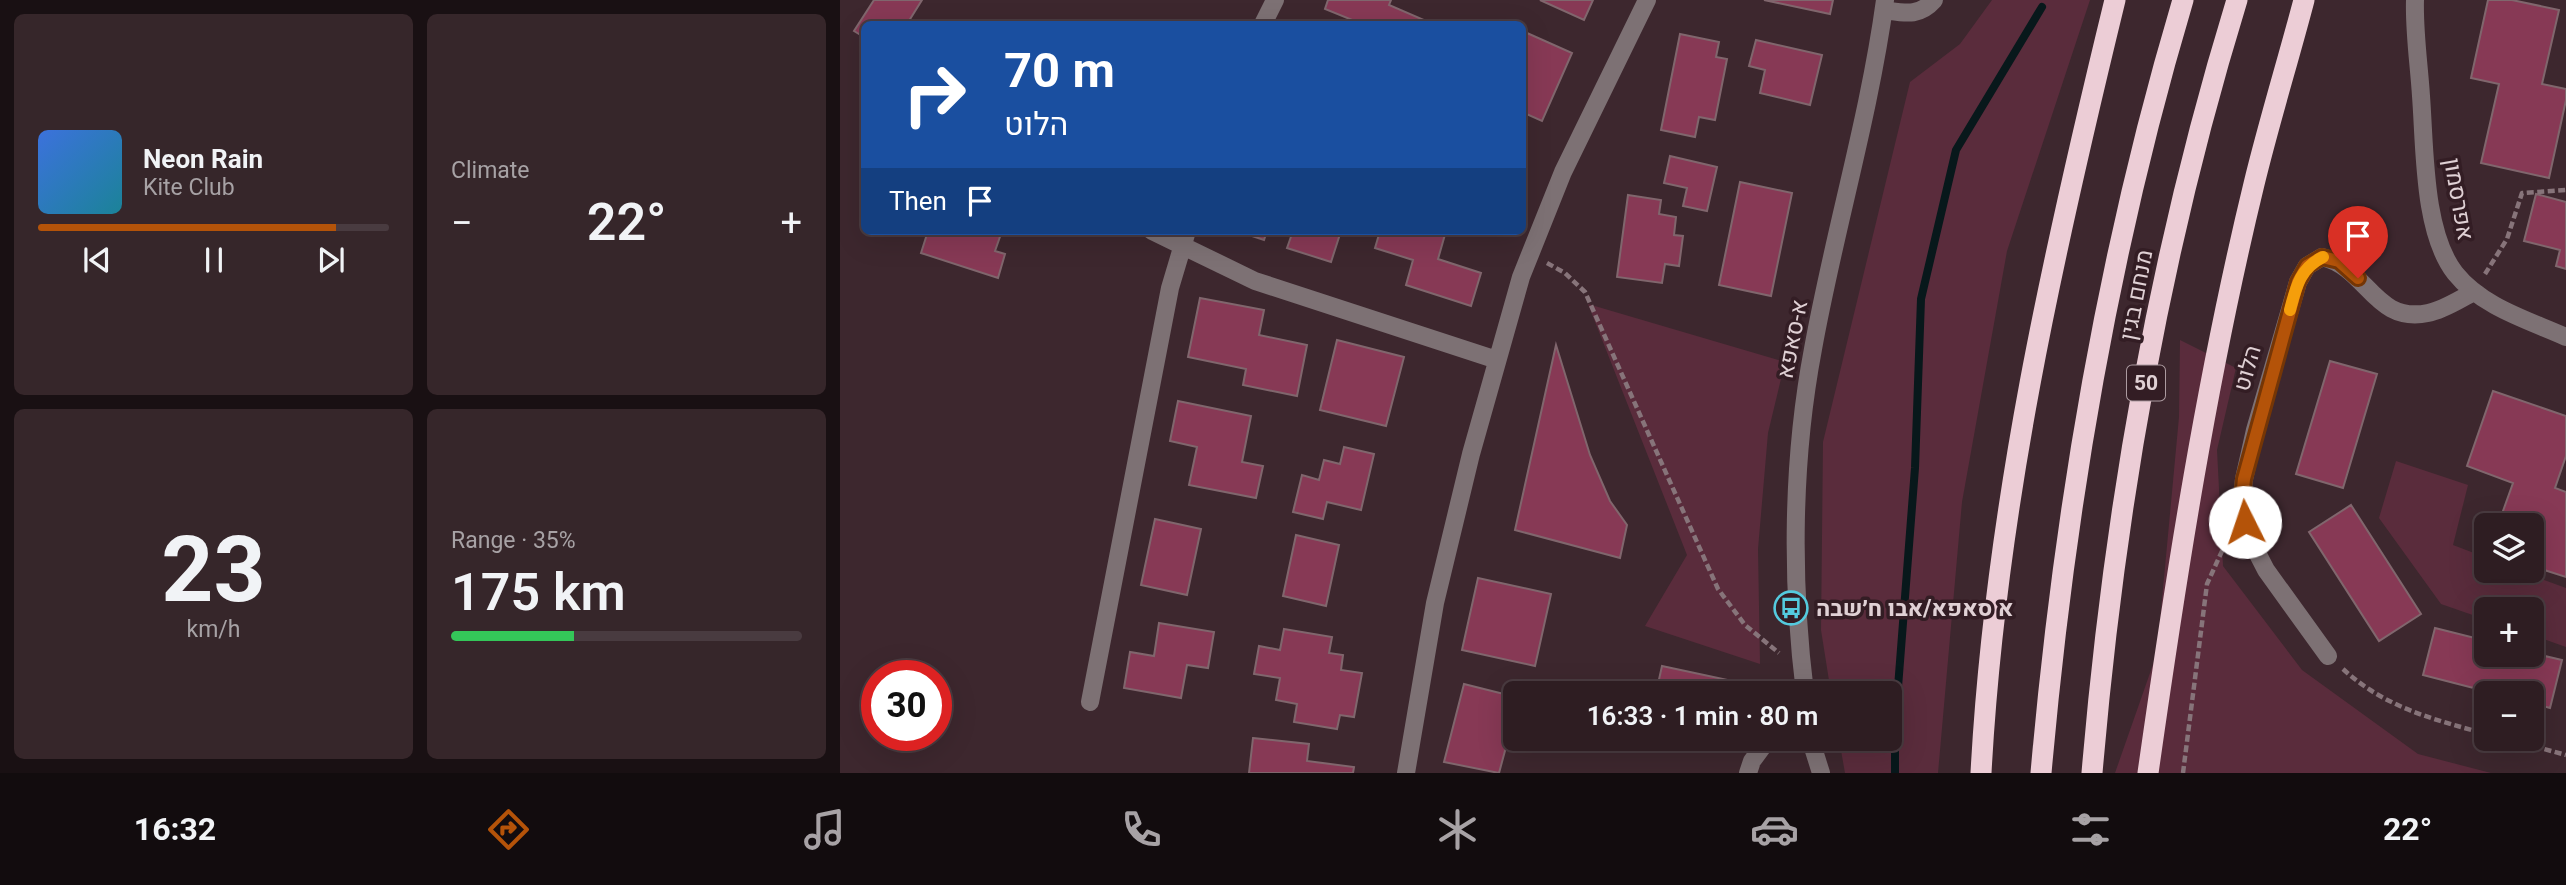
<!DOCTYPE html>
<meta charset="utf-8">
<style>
:root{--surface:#2e1d22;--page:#36262a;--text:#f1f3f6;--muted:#a7a2a5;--line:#493b40;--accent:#b45309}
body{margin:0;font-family:Roboto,Heebo,sans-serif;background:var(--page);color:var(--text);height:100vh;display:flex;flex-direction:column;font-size:26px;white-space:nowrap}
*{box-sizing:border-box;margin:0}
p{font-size:23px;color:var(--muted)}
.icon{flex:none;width:38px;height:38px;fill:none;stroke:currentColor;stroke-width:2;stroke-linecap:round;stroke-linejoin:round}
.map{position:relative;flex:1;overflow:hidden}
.side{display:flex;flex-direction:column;gap:14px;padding:14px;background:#191013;width:840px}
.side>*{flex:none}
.guide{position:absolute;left:21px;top:21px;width:665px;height:214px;border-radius:10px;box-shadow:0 7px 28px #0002,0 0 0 2px var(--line);background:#1a4fa0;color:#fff;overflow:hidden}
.controls{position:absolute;left:1634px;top:513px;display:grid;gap:14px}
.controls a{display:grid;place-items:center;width:70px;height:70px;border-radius:10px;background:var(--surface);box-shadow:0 7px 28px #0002,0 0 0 2px var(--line);font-size:35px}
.speed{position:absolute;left:21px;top:660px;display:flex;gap:14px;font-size:35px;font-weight:700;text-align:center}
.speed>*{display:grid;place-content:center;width:91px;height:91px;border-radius:50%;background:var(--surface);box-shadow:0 7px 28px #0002,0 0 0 2px var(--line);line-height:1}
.speed .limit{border:10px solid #d22;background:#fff;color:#111}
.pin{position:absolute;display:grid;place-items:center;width:60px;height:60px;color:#fff;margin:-72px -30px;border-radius:50% 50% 50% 0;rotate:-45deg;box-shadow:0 0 7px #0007}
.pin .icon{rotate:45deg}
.me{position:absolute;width:77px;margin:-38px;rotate:356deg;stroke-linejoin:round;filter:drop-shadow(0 0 5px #0008)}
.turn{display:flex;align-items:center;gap:24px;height:147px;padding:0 28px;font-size:32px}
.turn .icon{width:91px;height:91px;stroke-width:2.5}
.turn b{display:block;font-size:49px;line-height:60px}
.then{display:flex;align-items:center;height:66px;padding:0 28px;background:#0003;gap:14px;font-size:26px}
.big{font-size:52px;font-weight:600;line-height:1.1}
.side .tile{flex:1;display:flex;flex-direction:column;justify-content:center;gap:10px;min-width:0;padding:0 24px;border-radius:10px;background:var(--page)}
.side .dial{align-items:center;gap:0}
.dial b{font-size:91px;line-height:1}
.song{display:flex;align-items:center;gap:21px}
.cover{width:84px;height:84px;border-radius:10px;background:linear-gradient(135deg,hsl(220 70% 55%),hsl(190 70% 35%))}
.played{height:7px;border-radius:4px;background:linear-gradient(90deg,var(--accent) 85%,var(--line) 85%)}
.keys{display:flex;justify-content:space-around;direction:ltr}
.heat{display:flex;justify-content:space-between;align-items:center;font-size:38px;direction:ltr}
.charge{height:10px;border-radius:5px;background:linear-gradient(90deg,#34c759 35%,var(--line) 0)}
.side .tiles{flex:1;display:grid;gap:14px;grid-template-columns:repeat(2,1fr)}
.trip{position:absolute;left:663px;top:681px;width:399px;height:70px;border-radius:10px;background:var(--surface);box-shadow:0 7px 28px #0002,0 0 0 2px var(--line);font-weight:600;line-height:70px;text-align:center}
.menu{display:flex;height:112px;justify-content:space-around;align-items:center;background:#120c0e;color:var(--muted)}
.menu .icon{width:49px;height:49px}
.menu .on{color:var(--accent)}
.menu b{font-size:32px;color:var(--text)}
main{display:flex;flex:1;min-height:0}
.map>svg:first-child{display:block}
</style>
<main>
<section class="side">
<div class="tiles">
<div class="tile">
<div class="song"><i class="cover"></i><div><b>Neon Rain</b><p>Kite Club</p></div></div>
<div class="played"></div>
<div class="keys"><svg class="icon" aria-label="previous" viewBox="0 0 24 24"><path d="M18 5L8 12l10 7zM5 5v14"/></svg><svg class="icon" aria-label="pause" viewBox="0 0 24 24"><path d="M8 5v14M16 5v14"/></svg><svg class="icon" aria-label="next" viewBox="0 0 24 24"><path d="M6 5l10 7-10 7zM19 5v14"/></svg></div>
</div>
<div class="tile"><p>Climate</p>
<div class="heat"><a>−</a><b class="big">22°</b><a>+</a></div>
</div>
<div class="tile dial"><b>23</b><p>km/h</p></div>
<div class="tile"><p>Range · 35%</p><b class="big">175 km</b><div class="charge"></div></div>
</div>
</section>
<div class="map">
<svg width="1726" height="773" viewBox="0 0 1726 773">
<rect width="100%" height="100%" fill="#3d272e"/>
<path fill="#5a2c3c" d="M1152,0H1250L1167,251L1122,502L1098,773H1005L999,739L1050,738V693H991L981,630L983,442L1070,82L1120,44Z
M748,304L945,362L928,433L918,549L920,664L805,626L847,555Z
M1340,340L1396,368L1377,450L1383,566L1462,670L1578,754L1651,773H1275L1317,653L1339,417Z
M1556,461L1628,485L1613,545L1647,558V570L1679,571L1726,588V647L1692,635V609H1647V620L1601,604L1539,518Z"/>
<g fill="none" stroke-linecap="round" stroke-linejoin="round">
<path stroke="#08181b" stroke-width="8" d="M1055,773V726L1075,468L1081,299L1116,150L1202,7"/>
</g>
<path fill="#873955" stroke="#80666d" stroke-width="2" d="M34,0H82L67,24H24V37L14,31Z
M488,0H551L549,5L584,20L583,24H522L485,9Z
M700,0H753L744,20Z
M924,0H993L990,14Z
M1648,0H1672L1719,10L1702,84L1726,89V100L1709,178L1641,163L1659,84L1631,78Z
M687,33L732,53L702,121L682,112V43Z
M840,34L879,42L876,57L887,59L875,120L859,117L855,137L821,130Z
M916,40L982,55L970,105L920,93L925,70L909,66Z
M830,156L877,167L867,211L843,206L847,188L824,183Z
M900,182L952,193L931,296L879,285Z
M1696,194L1726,202V269L1716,266L1720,250L1684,241Z
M788,195L821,200L819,214L836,217L834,235L843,236L839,266L825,264L822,283L777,277Z
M88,231H162L155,251L165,254L158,278L81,253Z
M397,231H427L424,240Z
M453,231H501L491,262L447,248Z
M540,231H606L598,259L641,273L631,306L566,285L573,260L535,248Z
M360,298L424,310L419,335L467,345L457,396L403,385L406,369L348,357Z
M497,340L564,357L546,426L480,410Z
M716,345L750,455L770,501L787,525L780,558L675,530Z
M1490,361L1537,374L1503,488L1456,474Z
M1653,391L1726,416V456L1715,488L1726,492V577L1692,566V525H1658L1673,483L1627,466Z
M338,401L411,416L402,462L423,466L416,498L349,485L357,447L330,441Z
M504,447L534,454L521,510L487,502L483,519L453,512L462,475L479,480L484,460L500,464Z
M1511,505L1581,614L1539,641L1469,532Z
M315,519L361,529L347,595L301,585Z
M456,535L499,545L486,606L443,596Z
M638,578L711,594L695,666L622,650Z
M319,623L374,632L368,668L347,665L341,698L284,688L290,652L314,656Z
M1595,628L1647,641V654L1692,653L1722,660L1710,708L1692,703V693H1653L1583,675Z
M444,629L492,637L489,653L503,655L501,670L522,673L514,717L500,715L497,729L454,722L457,704L436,700L440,678L414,674L419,646L440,650Z
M822,666L897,682L895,693H816Z
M624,684L676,697V710L659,773L604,762Z
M413,738L469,744L467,761L514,767L513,773H409Z"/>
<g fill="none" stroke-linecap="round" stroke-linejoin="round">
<path stroke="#87747a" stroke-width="4.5" stroke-dasharray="7 3.5" stroke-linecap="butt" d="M707,263L725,273L745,292L878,589L905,625L939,653
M1645,274L1667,239L1682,193L1726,190
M1503,669C1544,707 1594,720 1647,734
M1664,738L1726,755
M1343,773L1367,584L1387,540"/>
<path stroke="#7d7174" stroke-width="18" d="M1575,0C1574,32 1579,64 1581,96C1585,148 1583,232 1615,273C1642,307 1688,320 1726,337
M1044,10C1065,13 1079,17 1094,0
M423,24L435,0
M312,231L415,281L657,360
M1488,656L1426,570L1409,537L1401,507L1404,479L1415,430L1458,282L1467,266L1482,257C1528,268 1534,324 1588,313C1604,310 1620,299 1634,292
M965,693C951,580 952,460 973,349C994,232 1029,118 1045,0
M250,702L330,288L347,231
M970,738L981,773
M566,773L595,603L631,454L681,277L723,172L807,0
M908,773L912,761L929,738"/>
<path stroke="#eccdd6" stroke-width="21" d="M1141,773C1155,511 1213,254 1275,0
M1201,773C1224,512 1268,251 1343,0
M1252,773C1274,512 1320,250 1397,0
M1308,773C1336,576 1367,377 1414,184C1429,122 1448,61 1464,0"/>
</g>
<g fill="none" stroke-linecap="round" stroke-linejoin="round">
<defs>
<path id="route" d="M1405,522L1401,507L1404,479L1458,282L1467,266L1482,257L1499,261L1518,278"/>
</defs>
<use href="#route" stroke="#753606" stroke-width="18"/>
<use href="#route" stroke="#b45309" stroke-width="12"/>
<path stroke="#f59e0b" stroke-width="12" d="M1450,310C1456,287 1460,268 1483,257"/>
</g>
<defs>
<symbol id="bus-ring" viewBox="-11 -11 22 22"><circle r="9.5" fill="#331d24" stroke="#54cade" stroke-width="1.5"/><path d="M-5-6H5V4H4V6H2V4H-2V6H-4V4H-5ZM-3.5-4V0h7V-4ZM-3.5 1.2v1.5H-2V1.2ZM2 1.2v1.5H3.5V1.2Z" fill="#54cade"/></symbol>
</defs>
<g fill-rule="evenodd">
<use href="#bus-ring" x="932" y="589" width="38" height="38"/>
</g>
<g text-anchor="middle" stroke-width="7" stroke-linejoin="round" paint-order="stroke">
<rect fill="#331d24" stroke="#ac9ba0" stroke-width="2" x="1287" y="365.5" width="38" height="35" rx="5"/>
<g font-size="21" font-weight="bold" fill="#e0d1d5">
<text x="1306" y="390">50</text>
</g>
<g font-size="23" fill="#e0d1d5" stroke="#331d24">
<text transform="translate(1619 199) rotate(80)" y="8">אפרסמון</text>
<text transform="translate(1296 295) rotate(-79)" y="8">מנחם בגין</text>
<text transform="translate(952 339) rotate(-79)" y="8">א-סאפא</text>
<text transform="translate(1407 368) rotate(-74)" y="8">הלוט</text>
</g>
<g font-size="23" font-weight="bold" fill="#e0d1d5" stroke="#331d24" text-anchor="start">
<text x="976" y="616">א סאפא/אבו ח׳שבה</text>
</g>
</g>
</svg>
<div class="controls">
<a><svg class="icon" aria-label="layers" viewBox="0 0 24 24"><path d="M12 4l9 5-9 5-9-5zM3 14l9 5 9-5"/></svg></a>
<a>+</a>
<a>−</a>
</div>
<div class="speed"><div class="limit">30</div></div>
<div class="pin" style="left:1518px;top:278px;background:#d93025"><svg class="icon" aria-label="arrive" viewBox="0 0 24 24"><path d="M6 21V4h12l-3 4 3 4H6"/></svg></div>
<svg class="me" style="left:1405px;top:522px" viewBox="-20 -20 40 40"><circle r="19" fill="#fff"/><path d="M0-13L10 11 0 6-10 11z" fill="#b45309"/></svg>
<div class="trip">16:33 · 1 min · 80 m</div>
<div class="guide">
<div class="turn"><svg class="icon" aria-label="right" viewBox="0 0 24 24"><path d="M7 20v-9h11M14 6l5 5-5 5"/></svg><div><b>70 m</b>הלוט</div></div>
<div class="then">Then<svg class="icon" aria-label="arrive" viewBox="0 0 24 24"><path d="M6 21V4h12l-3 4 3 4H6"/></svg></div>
</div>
</div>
</main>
<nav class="menu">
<b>16:32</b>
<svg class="icon on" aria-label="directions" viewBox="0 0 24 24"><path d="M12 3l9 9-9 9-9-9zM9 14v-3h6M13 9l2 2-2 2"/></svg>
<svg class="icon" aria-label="music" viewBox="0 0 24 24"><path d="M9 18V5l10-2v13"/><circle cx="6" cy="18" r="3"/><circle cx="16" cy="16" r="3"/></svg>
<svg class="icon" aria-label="phone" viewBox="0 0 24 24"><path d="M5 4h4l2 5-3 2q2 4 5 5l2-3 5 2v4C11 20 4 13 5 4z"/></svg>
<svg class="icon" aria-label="climate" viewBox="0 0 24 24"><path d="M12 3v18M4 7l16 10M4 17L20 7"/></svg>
<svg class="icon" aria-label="car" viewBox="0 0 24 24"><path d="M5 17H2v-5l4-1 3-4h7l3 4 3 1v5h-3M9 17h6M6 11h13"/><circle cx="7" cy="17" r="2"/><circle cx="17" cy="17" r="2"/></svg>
<svg class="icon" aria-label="filters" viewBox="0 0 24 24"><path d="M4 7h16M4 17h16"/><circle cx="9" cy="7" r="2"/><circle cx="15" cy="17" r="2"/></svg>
<b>22°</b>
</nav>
